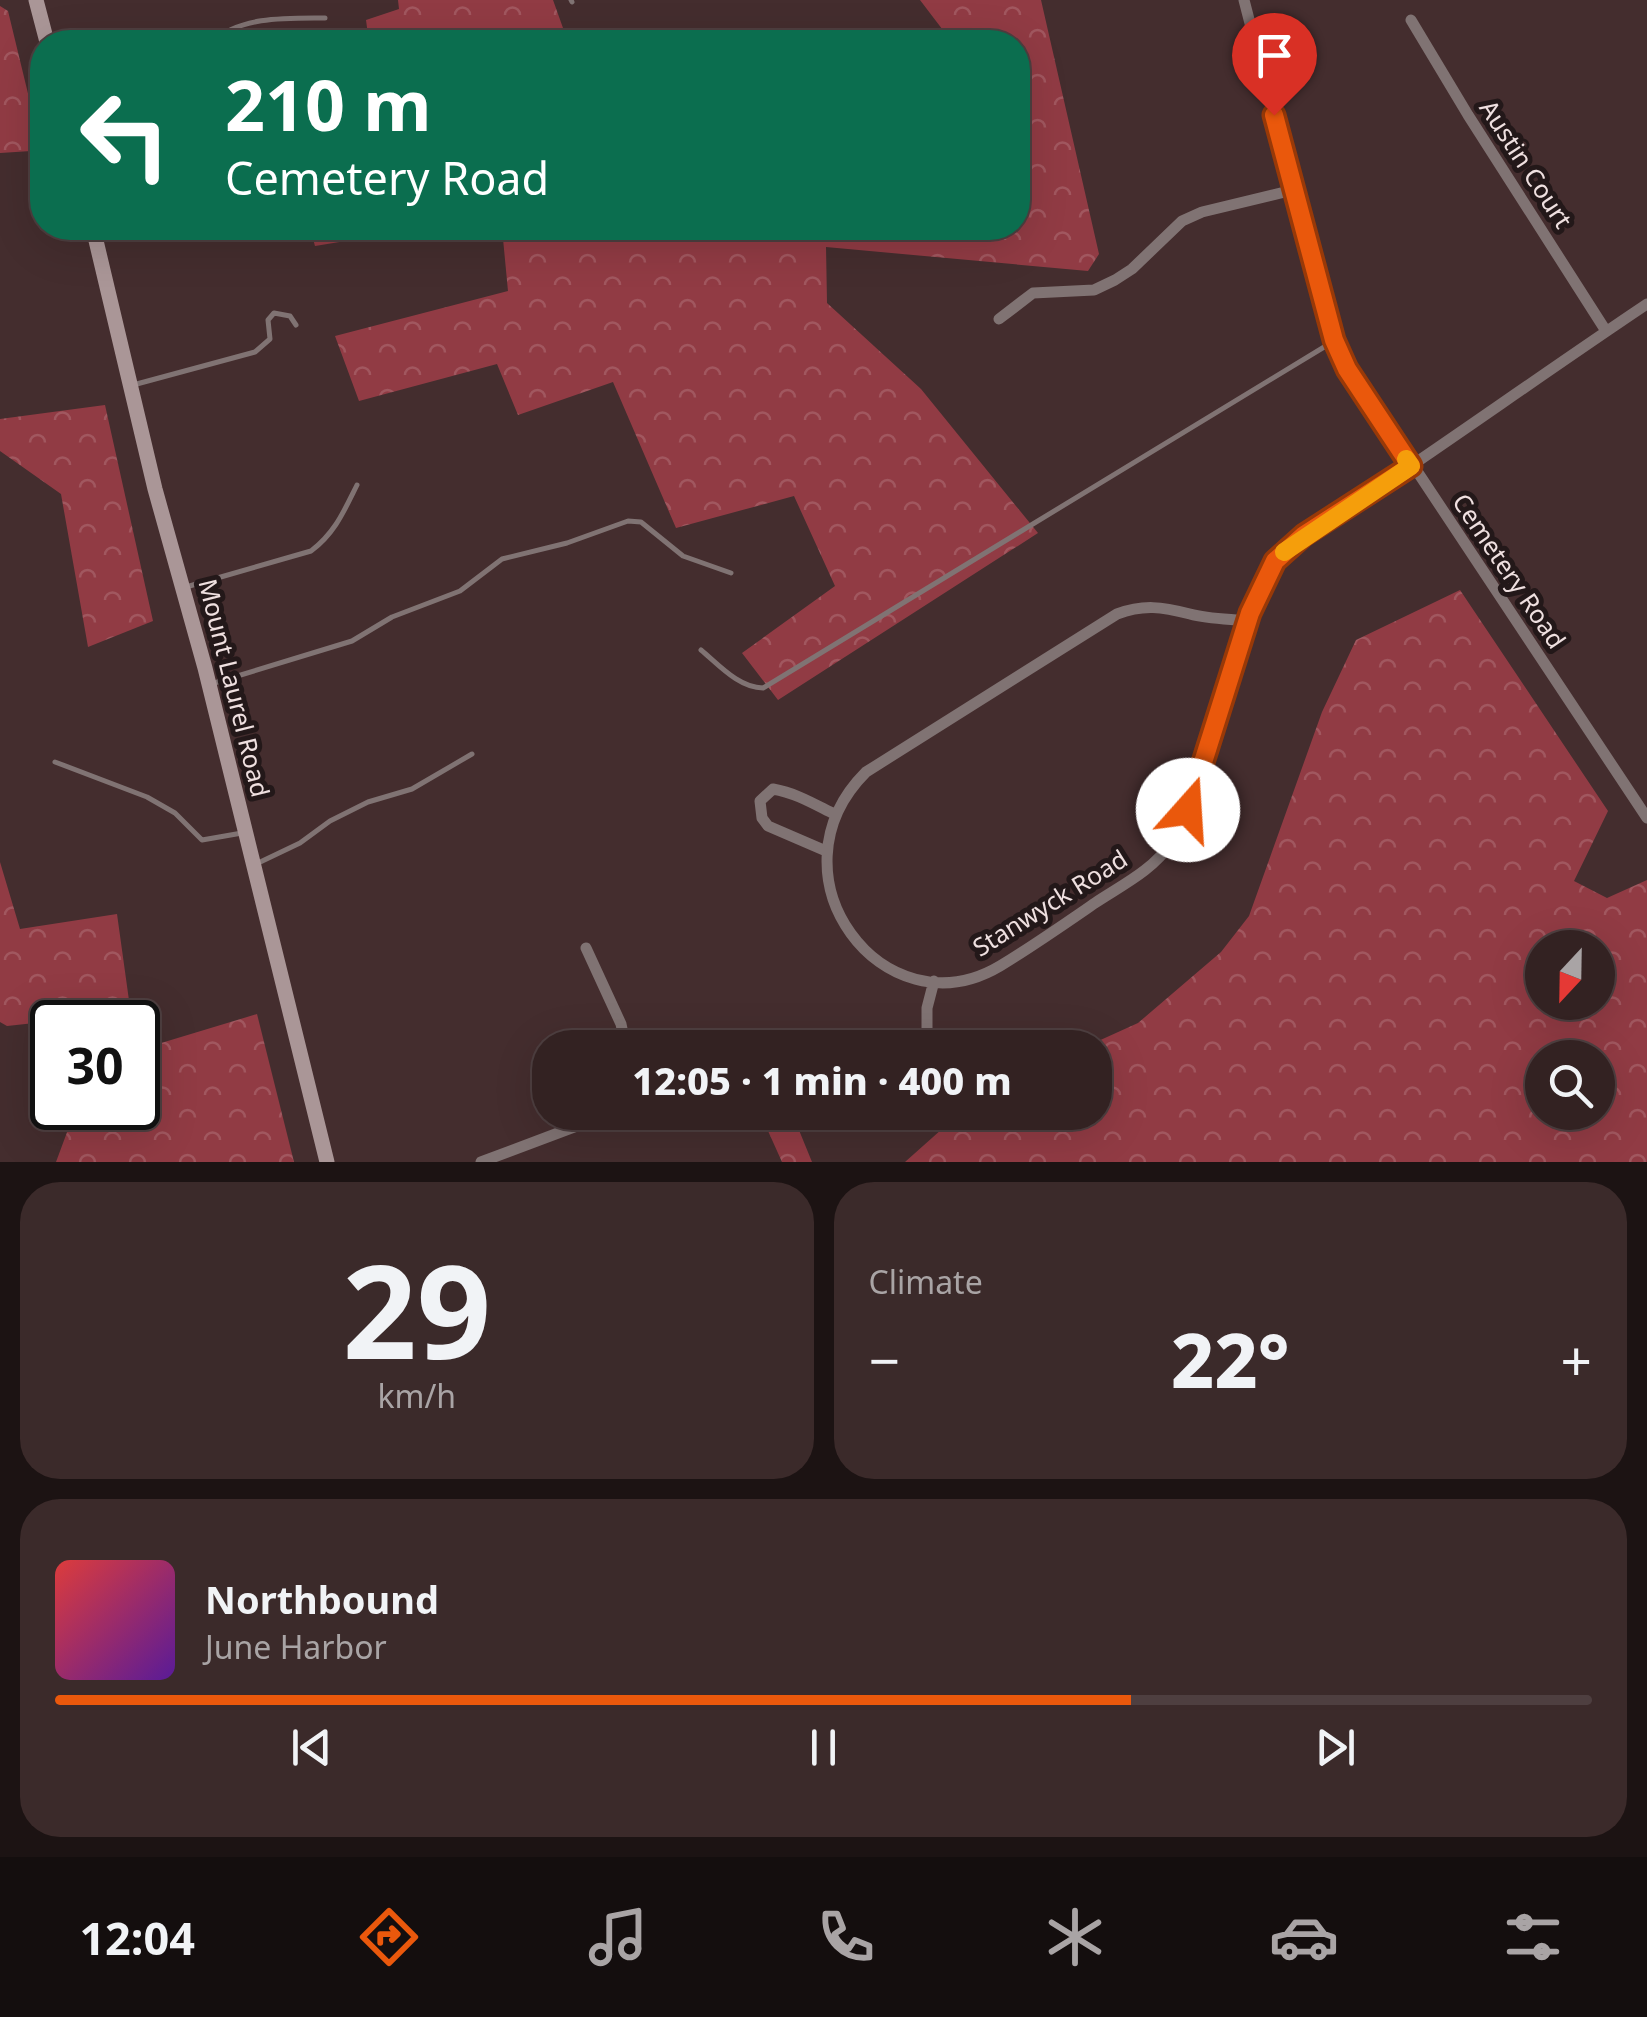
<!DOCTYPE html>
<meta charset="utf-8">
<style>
:root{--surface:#322;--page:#3b2a2a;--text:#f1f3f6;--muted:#a9a4a5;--line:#4e3f40;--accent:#ea580c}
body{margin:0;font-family:"Noto Sans",sans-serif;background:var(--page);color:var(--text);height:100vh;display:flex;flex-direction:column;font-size:38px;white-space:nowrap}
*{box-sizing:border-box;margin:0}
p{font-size:32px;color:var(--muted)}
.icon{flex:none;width:55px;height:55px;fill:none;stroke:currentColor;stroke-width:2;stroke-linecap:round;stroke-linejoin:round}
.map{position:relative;height:1162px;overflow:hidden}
.side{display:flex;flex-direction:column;gap:20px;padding:20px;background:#1c1313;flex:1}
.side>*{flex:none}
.top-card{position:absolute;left:30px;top:30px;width:1000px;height:210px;border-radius:40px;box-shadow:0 10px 40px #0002,0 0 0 2px var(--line);background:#0b6e4f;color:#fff;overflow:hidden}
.needle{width:65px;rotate:202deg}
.fabs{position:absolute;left:1525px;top:930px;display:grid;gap:20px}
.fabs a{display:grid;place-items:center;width:90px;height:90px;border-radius:50%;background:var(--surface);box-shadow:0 10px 40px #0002,0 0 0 2px var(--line);font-size:50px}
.speed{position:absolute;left:30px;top:1000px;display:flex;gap:20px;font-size:50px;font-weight:700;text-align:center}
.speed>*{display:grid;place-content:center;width:130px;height:130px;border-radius:50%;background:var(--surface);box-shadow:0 10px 40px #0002,0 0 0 2px var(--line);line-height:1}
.speed .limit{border:5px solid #111;border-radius:15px;background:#fff;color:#111}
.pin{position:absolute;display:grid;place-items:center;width:85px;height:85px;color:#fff;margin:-102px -42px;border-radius:50% 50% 50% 0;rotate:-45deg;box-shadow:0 0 10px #0007}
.pin .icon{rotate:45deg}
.me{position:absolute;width:110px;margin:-55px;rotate:19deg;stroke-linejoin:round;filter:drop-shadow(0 0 8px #0008)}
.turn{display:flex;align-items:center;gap:35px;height:210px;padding:0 30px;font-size:45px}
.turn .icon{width:130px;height:130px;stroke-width:2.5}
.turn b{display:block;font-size:70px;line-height:85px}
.big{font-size:75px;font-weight:800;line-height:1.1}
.side .widget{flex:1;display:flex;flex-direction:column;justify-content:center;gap:15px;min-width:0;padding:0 35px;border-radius:40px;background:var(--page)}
.side .dial{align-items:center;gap:0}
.dial b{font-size:130px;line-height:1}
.song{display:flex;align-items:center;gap:30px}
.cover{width:120px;height:120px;border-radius:15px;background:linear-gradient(135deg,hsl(0 70% 55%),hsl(270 70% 35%))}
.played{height:10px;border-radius:5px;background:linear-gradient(90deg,var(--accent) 70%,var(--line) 70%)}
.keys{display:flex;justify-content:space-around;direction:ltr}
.heat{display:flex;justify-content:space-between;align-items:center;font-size:55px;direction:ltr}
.side .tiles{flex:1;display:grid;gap:20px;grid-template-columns:1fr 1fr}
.widget:last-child{grid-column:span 2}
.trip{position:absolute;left:532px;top:1030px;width:580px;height:100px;border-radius:40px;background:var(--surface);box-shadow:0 10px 40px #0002,0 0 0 2px var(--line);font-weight:800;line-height:100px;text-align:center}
.dock{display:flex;height:160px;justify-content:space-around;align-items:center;background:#140e0e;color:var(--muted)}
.dock .icon{width:70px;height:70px}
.dock .active{color:var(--accent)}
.dock b{font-size:45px;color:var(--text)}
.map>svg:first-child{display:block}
</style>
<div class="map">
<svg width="1647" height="1162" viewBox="0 0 1647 1162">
<defs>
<pattern id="forest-crowns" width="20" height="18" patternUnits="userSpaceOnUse" patternTransform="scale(2.5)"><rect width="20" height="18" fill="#913b44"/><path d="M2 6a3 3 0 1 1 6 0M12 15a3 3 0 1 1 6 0" fill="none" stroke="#a1575f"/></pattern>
</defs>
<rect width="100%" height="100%" fill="#442d2e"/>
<path fill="url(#forest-crowns)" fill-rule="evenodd" d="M398,0H553L568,42H369L366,20L399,9Z
M920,0H1041L1099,254L1088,271L826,247L827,303L921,389L1038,533L778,700L742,653L835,586L794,496L676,528L613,382L518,415L497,364L359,401L335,336L508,291L502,228H1018V200L1026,206L1018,174V42H952Z
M0,6L8,11L39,139L31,151L0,153Z
M310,228H425L315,246Z
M105,405L153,621L88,647L61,494L0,451V419Z
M1460,590L1608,811L1574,881L1607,898L1647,880V1162H905L960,1113L1095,1112V1048L1085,1047L1138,1023L1221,952L1249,916L1322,712L1356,640ZM1542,948H1598V1002H1542ZM1542,1058H1598V1112H1542Z
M0,862L20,929L117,914L132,1022H106L108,1015L7,1026L0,1022Z
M257,1014L294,1162H56L76,1108H138V1050Z
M760,1113H792L812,1162H782Z"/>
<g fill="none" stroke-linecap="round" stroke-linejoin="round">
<path stroke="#807373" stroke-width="5" d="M571,0L572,2
M212,42C240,16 288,18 325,18
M133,385L255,352L270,339L268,320L274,313L290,316L296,325
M186,587L311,551C335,533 344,511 357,485
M701,650C719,665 739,688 763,688L1334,341
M211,684L352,641L392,617L460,591L502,559L567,543L628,521L641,522L683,556L731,573
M55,762L147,797L175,813L202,840L242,833
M256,864L300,843L330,821L368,802L412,789L472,754"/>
<path stroke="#807373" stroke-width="11" d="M1244,0L1296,201L1340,355L1647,818
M1411,20L1468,115L1606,331
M999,319L1033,293L1094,290L1115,280L1132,269L1182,221L1202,212L1293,190
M1248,621C1230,619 1208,619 1190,614C1162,607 1144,604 1117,614L866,772C763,875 884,1035 1000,966C1033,946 1063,925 1095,903C1122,885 1152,871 1171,843C1199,803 1217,729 1231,681C1243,642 1250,594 1275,561C1297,532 1354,505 1386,483C1473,424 1559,363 1647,304
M826,851L768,826L762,818L760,801L773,789C796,793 814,804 834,814
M586,948L621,1024L626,1048
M927,1048V1008L934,981
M481,1162L582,1124L600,1112"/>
<path stroke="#aa9697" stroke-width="15" d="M36,0L47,42
M93,228L155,489L205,668L327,1162"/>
</g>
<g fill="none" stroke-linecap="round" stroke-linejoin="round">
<defs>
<path id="route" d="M1188,810L1250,613L1275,561L1304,535L1411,466L1347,369L1334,340L1274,115"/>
</defs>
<use href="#route" stroke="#983908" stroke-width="25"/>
<use href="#route" stroke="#ea580c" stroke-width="18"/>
<path stroke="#f59e0b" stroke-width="18" d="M1284,552L1411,466L1406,459"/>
</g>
<g text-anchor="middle" stroke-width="10" stroke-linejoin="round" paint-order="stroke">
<g font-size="25" fill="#efe0e0" stroke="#231819">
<text transform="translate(1526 164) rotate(57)" y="9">Austin Court</text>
<text transform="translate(1509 571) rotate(56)" y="9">Cemetery Road</text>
<text transform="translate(234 688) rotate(76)" y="9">Mount Laurel Road</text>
<text transform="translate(1050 903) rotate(-32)" y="9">Stanwyck Road</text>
</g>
</g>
</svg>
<div class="fabs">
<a><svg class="needle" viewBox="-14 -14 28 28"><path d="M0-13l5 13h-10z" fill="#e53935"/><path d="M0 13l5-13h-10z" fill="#a9a4a5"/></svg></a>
<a><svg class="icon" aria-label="search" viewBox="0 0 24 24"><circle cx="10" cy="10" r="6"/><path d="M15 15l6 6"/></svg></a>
</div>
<div class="speed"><div class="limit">30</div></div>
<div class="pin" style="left:1274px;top:115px;background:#d93025"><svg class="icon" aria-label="arrive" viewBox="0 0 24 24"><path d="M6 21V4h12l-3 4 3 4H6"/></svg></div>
<svg class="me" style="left:1188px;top:810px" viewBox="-20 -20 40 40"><circle r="19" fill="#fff"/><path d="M0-13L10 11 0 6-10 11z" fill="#ea580c"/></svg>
<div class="trip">12:05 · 1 min · 400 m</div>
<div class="top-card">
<div class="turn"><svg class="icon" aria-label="left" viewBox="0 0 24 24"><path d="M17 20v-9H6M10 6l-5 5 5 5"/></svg><div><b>210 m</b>Cemetery Road</div></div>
</div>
</div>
<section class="side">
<div class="tiles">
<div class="widget dial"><b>29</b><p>km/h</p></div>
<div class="widget"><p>Climate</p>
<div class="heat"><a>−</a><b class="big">22°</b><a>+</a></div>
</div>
<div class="widget">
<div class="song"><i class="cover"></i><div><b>Northbound</b><p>June Harbor</p></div></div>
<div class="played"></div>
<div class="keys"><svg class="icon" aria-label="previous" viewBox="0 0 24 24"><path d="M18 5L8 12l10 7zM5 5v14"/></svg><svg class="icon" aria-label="pause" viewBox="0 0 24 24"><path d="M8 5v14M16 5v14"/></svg><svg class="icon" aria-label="next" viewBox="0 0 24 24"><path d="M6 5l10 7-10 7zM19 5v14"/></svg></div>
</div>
</div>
</section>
<nav class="dock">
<b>12:04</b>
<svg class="icon active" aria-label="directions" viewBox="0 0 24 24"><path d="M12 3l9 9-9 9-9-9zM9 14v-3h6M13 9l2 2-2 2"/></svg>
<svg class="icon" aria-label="music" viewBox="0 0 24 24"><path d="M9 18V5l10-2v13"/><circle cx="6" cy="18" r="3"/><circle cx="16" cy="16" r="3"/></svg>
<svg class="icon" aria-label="phone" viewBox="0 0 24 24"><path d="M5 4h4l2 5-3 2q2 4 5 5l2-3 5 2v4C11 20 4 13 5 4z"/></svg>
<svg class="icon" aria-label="climate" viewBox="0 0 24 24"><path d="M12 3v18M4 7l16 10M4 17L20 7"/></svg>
<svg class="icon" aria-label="car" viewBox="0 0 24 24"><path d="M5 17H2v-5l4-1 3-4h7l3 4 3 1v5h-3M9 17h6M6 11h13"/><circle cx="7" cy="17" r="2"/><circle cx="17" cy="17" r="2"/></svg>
<svg class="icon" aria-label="filters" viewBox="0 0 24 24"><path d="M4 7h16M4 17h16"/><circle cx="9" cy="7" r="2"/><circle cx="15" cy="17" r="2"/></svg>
</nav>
